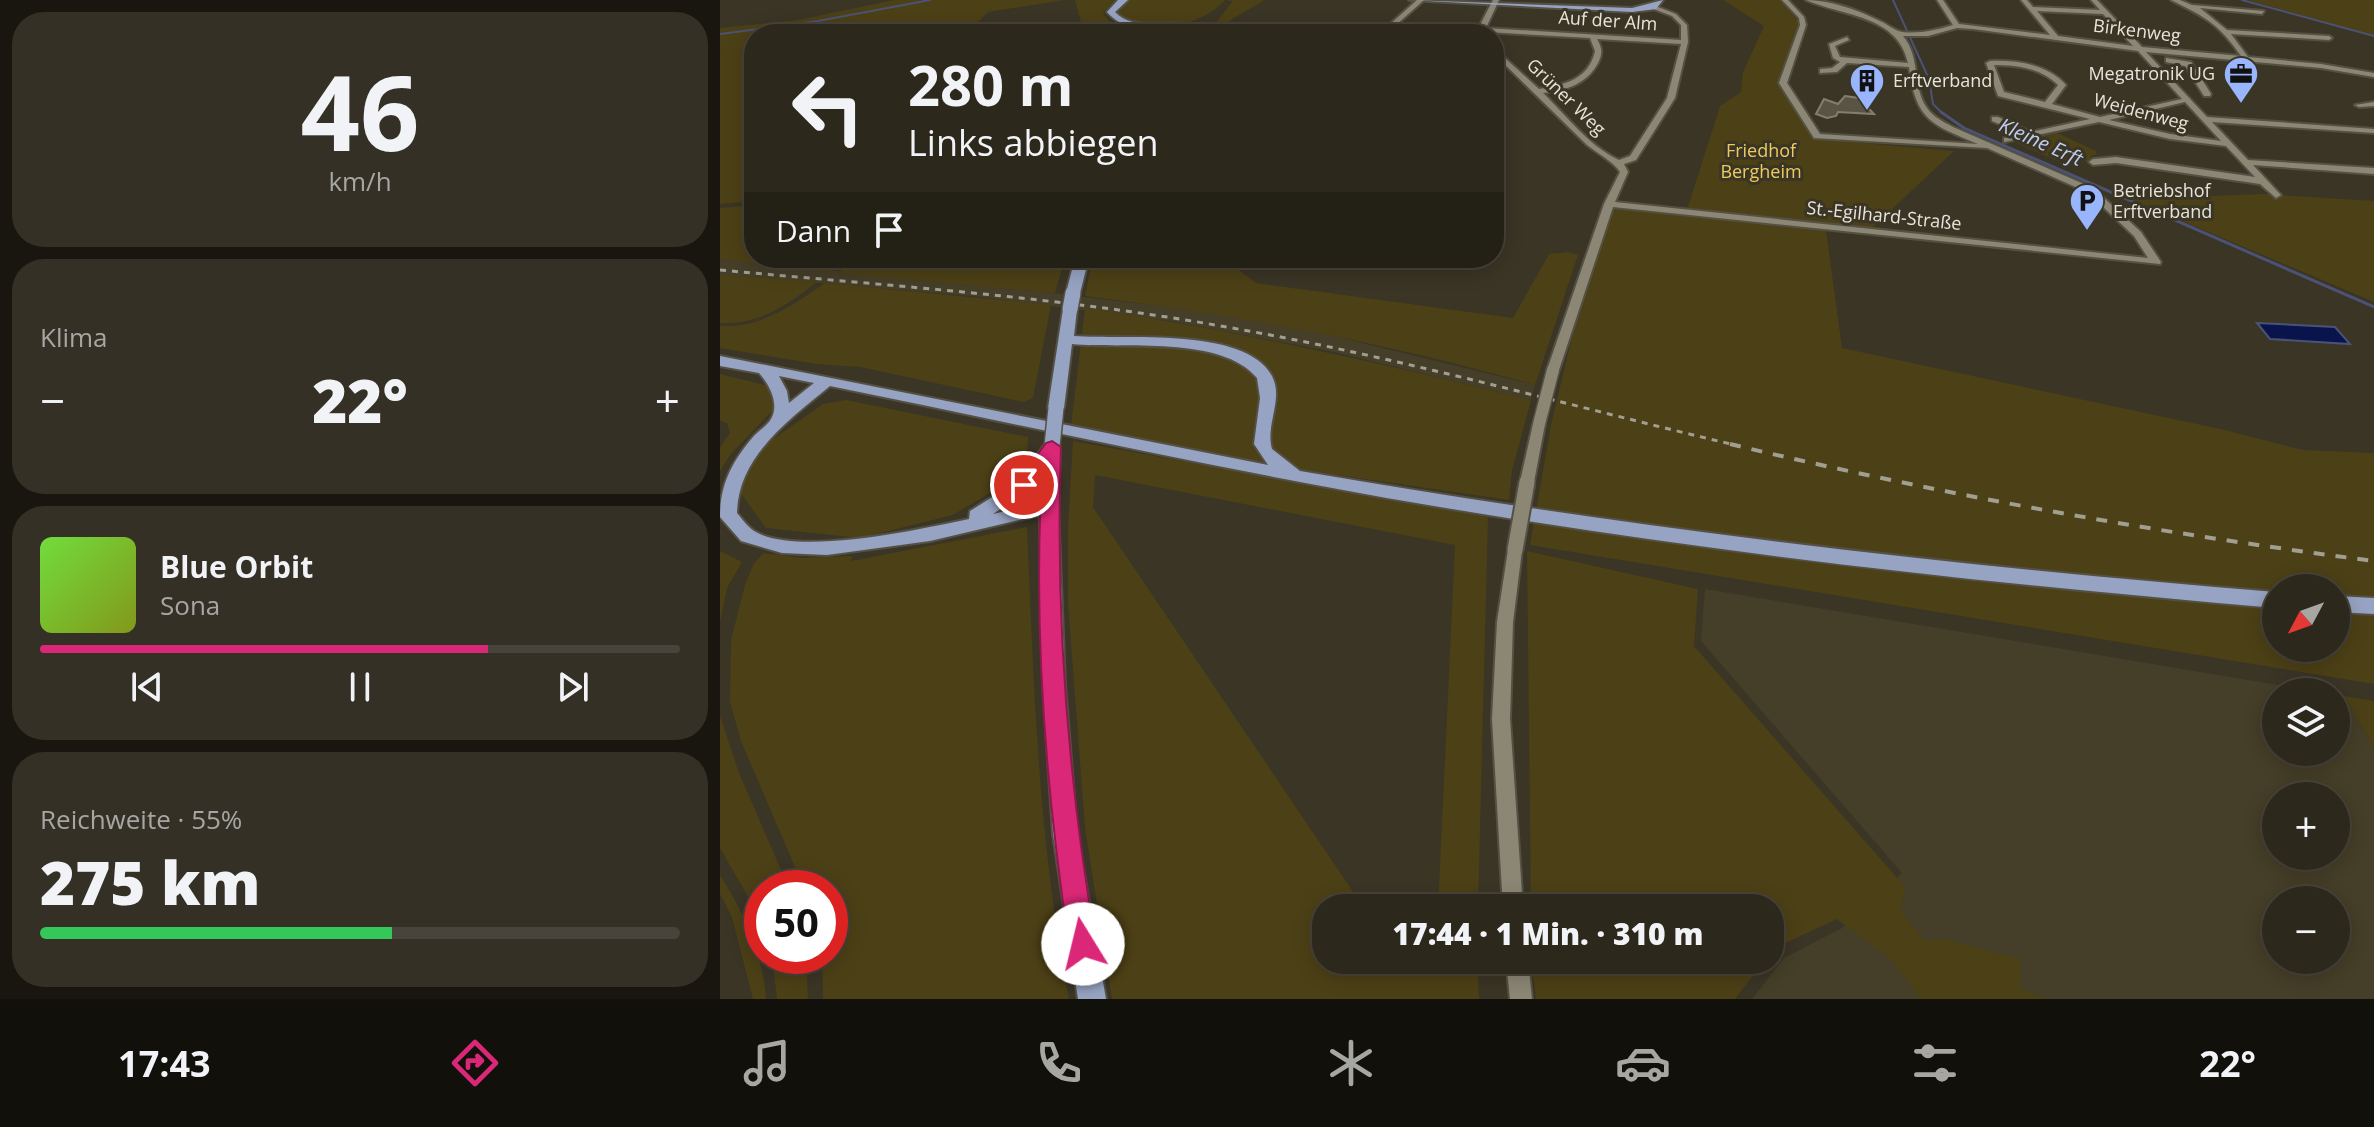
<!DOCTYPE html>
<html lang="de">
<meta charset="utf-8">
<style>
:root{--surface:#2c281c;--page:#343025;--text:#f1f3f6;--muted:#a6a6a3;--line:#48443b;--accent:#db2777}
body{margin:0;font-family:"Open Sans",sans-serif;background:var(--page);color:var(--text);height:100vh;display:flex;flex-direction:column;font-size:30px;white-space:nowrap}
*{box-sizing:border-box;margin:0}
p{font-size:26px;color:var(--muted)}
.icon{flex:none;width:44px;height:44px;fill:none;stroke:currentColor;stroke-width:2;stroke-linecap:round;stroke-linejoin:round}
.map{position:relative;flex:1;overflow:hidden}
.details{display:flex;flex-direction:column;gap:12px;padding:12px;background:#18160f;width:720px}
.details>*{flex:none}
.top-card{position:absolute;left:24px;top:24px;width:760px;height:244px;border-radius:32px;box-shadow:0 4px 20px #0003,0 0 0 2px var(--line);background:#2c281c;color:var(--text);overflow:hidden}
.needle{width:52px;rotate:229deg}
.controls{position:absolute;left:1542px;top:574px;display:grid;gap:16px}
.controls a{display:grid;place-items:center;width:88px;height:88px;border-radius:50%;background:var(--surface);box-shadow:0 4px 20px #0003,0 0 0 2px var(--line);font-size:40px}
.speed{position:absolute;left:24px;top:870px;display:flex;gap:16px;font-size:40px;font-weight:700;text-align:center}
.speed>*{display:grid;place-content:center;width:104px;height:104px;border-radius:50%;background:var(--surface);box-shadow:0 4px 20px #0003,0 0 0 2px var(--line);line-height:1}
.speed .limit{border:12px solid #d22;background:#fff;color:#111}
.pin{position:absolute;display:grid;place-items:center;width:68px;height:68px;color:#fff;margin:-34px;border:4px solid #fff;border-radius:50%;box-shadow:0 2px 8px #0007}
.me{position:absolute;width:88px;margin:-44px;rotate:351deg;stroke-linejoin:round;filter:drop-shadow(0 0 6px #0008)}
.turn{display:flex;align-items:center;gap:28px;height:168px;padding:0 32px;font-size:36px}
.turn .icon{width:104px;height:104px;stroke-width:2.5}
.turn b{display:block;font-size:56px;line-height:68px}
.then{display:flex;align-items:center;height:76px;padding:0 32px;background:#0003;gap:16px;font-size:30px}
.big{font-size:60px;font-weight:800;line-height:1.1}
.details .tile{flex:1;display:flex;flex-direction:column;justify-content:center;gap:12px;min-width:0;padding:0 28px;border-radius:32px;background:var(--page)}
.details .dial{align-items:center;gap:0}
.dial b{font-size:104px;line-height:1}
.song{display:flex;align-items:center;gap:24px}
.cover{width:96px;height:96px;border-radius:12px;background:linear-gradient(135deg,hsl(100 70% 55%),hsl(70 70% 35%))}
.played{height:8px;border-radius:4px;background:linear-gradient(90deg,var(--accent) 70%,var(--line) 70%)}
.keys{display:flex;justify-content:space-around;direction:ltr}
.heat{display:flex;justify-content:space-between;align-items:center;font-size:44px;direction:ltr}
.charge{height:12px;border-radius:6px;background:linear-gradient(90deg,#34c759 55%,var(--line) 0)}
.trip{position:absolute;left:592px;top:894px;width:472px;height:80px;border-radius:32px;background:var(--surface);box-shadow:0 4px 20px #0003,0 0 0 2px var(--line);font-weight:800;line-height:80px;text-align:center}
.tabs{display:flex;height:128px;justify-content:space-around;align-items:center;background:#12100b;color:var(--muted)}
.tabs .icon{width:56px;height:56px}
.tabs .active{color:var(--accent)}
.tabs b{font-size:36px;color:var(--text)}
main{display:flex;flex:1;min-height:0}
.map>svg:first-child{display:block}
</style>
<main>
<section class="details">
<div class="tile dial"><b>46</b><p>km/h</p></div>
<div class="tile"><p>Klima</p>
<div class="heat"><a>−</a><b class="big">22°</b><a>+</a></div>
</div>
<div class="tile">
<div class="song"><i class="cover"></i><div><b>Blue Orbit</b><p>Sona</p></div></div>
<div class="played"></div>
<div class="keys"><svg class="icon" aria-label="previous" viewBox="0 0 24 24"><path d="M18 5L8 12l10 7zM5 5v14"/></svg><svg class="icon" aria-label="pause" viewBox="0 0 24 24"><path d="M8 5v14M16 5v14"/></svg><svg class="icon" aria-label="next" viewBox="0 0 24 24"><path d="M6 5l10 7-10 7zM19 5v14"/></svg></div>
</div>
<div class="tile"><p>Reichweite · 55%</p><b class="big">275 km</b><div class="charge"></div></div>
</section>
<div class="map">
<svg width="1654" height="999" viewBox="0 0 1654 999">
<rect width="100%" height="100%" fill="#3a3525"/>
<path fill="#453e28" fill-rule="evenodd" d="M0,259L282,287L490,312L593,331L815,385L811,400L614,352L450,321L253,296L0,275Z
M985,589L1600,692H1556V752H1616V695L1624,696L1654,747V999H1032L1064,958L1122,928L1182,873L981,641ZM1556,796H1616V856H1556ZM1556,900H1616V960H1556Z"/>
<path fill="#4c4016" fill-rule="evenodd" d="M174,0H345L268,12L246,34H34V201L0,204V28L78,20Z
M355,0H395L383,13L391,23L453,34H364Z
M409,0H545L512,19L499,34H487L513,1L505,0C478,30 432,31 397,16V7Z
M1003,0H1060L1080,23L1059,81L1095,139L1234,151L1151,229L967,210L1000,106L1021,92L1023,72L1044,26Z
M1528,0H1654V36Z
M1335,132L1376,151L1377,154L1371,156L1370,161L1342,163L1294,142Z
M1543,194L1654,201V302L1410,199Z
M34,205V258H131L111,272L0,259V208Z
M900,208L1106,230L1122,348L1505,430L1583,450L1654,453V684L810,545L831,425L860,303L894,209ZM1556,588H1616V648H1556Z
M848,252L858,255L815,385C667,343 517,315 365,296L373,258H503L536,283L793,318L829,254Z
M137,258H345L335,293L118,273Z
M0,275L97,282C67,305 39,325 0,323Z
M105,283L331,305L313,398L304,402L140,367L97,364L0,348V326C41,328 73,305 105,283Z
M365,308C516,330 663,364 811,400L792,471L789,500L542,464L351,426Z
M0,374L49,386L54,392L55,408L10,455L0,471V447L10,433L7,423L0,421Z
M126,400L308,437L307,458L288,482L233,515L140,538L46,528L19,491L43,446L103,404Z
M353,441L768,517L758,908H718L735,545L375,475L373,507L644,908H606V960H680L689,973L699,960H757L759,999H392L365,828L348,603V526Z
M307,527C314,686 318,842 349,999H103L102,956H110V888H84L21,741L10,702L11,640L25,585L33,565L43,553L84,558L132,556L131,561Z
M0,551L22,562L7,588L0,622Z
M807,551L978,589L974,646L1185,887L1181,912L1205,941L1223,939L1301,959L1300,988L1324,999H1201L1172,960L1117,919L1055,948L1050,954V908H811Z
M1624,696L1654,701V747Z
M0,716L19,773L69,888H42V928L31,902L0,848Z
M0,875C24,913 43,954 46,999H33L12,917L0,894Z
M52,956H86L88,999H57Z
M811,960H1045L1015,999H816Z"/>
<path fill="#08144b" stroke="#4b5276" stroke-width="2" d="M1537,323L1615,327L1630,344L1550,339Z"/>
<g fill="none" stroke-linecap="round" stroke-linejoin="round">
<path stroke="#4b5276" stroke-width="2" d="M1173,0L1209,79L1213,104L1223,114
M1522,0L1654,36
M0,34L98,21L210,0"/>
<path stroke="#4b5276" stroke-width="3" d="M1221,112L1244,128L1654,307"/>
</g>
<path fill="#595443" stroke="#847f6d" stroke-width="2" d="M1125,96L1139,98L1154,114L1118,112L1116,116L1107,118L1096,114L1104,99L1118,104Z"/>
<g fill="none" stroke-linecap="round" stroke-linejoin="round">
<defs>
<path id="minor" d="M697,0H704L666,34H659Z
M773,0H779L766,28L961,40V25L952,16L931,8L933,5L956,14L967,25L968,42L955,98L916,160L904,164L908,172L895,202L1428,258L1414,236L1367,192L1267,148L1094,138L1059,83L1080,25L1079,18L1062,0H1068L1084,17L1086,25L1067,83L1100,134L1258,144C1211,124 1196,121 1189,67L1127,63L1117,72L1100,73V69L1112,68L1120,62L1113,58L1109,44L1127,37L1129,40L1115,46L1120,57L1188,63C1178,15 1122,16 1086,0C1110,0 1138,10 1160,21C1167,24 1175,31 1182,32C1200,34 1216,30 1233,25L1217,0H1223L1239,24L1330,35L1301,0H1307L1313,7L1380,10L1371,0H1377L1422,47L1521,56C1498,23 1485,17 1451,0H1460L1472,5L1544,11L1542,14L1480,8L1507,30L1609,36L1612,38L1609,40L1511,34L1528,57L1601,64L1654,73V77L1601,68L1426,52L1487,117L1654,129V133L1492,122L1528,160L1654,168V174L1533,165L1559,193L1561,195L1556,198L1540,184L1396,163L1373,165L1369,162L1373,159L1396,157L1535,177L1506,146L1450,139L1379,122L1284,142V138L1302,134L1272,121V117H1278L1311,132L1370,119L1278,96L1266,63L1270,61C1297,60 1327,64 1346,85L1332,104L1380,117L1462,99L1418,51L1253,29L1237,28L1208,36H1183C1201,57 1192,87 1207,108C1213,117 1224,122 1233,127L1373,188L1421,232L1441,262L1440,264L893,207L839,370L833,374L827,370L884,204L900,172C894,162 877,153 867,145L774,54V48L819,89C845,85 869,79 875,51L870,38L766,32L759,34L760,25ZM1317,11L1383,14L1413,46L1338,36ZM877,39L961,44L947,98L910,156L899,160C870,147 846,115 823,93C846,90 866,85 878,63C883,53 882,48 877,39ZM1274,65C1297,65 1321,68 1338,85L1325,102L1284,92ZM1465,102L1501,141L1450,134L1389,120Z
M1446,58L1471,62L1491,94L1490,96H1484L1465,66L1446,62Z
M1654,102V106L1639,107L1635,105Z
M819,420L825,424L814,482L807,487L800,482L813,424Z
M795,545L800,546L802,550L793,622L790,719L803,908H783L772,719L777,622L788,550L790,546Z
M786,960H808L812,999H790Z"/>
<path id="major" d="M398,0H408L395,12C420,37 459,11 483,34C474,34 468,30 459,29C432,28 406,34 387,12Z
M689,0L912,8L943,0L936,9L912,12Z
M355,258H369L360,293L353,297L346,293Z
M350,305L357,309L354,336C403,340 525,326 552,376C564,399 545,425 552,449L580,471C904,527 1229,566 1556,592V608C1270,584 985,552 702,504C503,470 307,426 110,386C69,420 18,456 17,513C22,519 28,527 34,531C77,557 201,529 249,519L250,511L298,481L326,443H338L340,447L338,507L345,685L357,834L386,999H358L333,834L323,685L320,515L210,541L107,555L62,553L21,541L0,517C0,484 12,462 33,437C38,431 47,426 51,419C60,404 49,384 39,373L0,366V356L548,465L534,444L540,398L537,378C501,335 404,349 352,344L344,408L336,413L330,412L328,408L343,309ZM59,376L94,383L69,403L67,391ZM322,473L320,503L273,514L310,489Z
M1616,596L1654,598V614L1616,612Z"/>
</defs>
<use href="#minor" stroke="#545043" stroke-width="4"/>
<use href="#major" stroke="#545043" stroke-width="4"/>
<use href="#minor" fill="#8c8775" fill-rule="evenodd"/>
<use href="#major" fill="#96a3c2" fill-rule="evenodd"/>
<path stroke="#a19e92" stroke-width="3" stroke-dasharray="6 6" stroke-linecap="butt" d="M0,270C171,286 343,297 512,328C683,358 850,406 1019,446"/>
<path stroke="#a19e92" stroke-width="4" stroke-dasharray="11 11" stroke-linecap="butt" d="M1010,444C1223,495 1437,533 1654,561"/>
<defs>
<path id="minor-bridge-far1" d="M819,424L833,370"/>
<path id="minor-bridge" d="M795,550L807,482"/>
<path id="major-bridge" d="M350,309L353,293
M332,446L336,408"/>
</defs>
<use href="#minor-bridge-far1" stroke="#545043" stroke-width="15" stroke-linecap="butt"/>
<use href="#minor-bridge" stroke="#545043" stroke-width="19" stroke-linecap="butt"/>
<use href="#major-bridge" stroke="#545043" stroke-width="18" stroke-linecap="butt"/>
<use href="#minor-bridge-far1" stroke="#8c8775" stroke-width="12"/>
<use href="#minor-bridge" stroke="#8c8775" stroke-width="15"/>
<use href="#major-bridge" stroke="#96a3c2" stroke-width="15"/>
</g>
<path fill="#db2777" stroke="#8e194d" stroke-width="2" d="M332,441L341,447C335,613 348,781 376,944L372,954L363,958L353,954L349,944C326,792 313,627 322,473L310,489H297L295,485L326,443Z"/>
<defs>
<symbol id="office-pin" viewBox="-11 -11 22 30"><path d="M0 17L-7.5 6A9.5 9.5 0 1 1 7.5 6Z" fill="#98b5fd" stroke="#3a3525"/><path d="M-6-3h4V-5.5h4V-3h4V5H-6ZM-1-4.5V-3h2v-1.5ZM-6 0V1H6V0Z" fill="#111"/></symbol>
<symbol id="building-pin" viewBox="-11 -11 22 30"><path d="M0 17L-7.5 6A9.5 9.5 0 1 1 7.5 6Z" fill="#98b5fd" stroke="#3a3525"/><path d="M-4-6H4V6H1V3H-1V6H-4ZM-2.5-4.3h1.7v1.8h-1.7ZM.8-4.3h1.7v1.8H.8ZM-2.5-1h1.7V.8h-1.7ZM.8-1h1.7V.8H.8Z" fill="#111"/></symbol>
<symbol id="parking-pin" viewBox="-11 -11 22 30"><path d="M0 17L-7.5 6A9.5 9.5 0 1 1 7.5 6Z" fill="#98b5fd" stroke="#3a3525"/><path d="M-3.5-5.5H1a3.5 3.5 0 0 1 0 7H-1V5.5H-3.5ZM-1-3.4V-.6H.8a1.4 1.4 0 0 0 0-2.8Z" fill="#111"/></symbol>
</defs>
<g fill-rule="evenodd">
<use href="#office-pin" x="1501" y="54" width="40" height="54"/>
<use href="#building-pin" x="1127" y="61" width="40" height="54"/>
<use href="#parking-pin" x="1347" y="181" width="40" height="54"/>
</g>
<g text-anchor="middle" stroke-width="6" stroke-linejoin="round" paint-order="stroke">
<g font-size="18" fill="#e7e4db" stroke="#3a3525">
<text transform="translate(888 21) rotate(4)" y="6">Auf der Alm</text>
<text transform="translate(1417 31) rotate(7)" y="6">Birkenweg</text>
<text transform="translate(846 97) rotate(44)" y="6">Grüner Weg</text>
<text transform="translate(1421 112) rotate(15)" y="6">Weidenweg</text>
<text transform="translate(1164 216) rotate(6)" y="6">St.-Egilhard-Straße</text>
</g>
<g font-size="18" fill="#e7e4db" stroke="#3a3525" text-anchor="start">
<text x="1495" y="80" text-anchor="end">Megatronik UG</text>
<text x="1173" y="87">Erftverband</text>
<text x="1393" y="197">Betriebshof<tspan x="1393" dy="21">Erftverband</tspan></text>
</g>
<g font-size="18" fill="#eccc60" stroke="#3a3525">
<text x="1041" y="157">Friedhof<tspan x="1041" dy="21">Bergheim</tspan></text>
</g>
<g font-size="20" font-style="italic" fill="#becef1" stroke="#3a3525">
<text transform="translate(1321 142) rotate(24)" y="7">Kleine Erft</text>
</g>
</g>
</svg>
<div class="controls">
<a><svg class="needle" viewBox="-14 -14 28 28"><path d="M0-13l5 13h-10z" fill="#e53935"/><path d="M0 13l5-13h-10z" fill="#a6a6a3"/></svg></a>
<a><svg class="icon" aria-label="layers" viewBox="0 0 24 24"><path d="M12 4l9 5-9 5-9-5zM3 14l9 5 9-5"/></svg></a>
<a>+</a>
<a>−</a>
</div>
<div class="speed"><div class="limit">50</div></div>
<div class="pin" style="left:304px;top:485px;background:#d93025"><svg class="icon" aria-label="arrive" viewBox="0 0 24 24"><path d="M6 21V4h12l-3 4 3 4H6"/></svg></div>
<svg class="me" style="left:363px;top:944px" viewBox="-20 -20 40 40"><circle r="19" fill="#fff"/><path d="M0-13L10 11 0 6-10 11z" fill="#db2777"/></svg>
<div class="trip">17:44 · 1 Min. · 310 m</div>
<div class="top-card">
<div class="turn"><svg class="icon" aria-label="left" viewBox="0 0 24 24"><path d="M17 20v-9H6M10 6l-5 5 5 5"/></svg><div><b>280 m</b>Links abbiegen</div></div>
<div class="then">Dann<svg class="icon" aria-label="arrive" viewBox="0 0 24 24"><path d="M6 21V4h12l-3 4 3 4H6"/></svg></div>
</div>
</div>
</main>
<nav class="tabs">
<b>17:43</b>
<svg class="icon active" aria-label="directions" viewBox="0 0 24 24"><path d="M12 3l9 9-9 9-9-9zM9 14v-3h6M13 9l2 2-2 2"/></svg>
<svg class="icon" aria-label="music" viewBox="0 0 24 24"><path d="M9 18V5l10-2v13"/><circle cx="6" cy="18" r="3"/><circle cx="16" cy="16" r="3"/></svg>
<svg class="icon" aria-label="phone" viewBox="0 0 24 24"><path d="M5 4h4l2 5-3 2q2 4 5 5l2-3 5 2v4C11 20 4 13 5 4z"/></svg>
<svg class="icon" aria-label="climate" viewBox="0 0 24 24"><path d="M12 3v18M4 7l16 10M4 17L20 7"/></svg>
<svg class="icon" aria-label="car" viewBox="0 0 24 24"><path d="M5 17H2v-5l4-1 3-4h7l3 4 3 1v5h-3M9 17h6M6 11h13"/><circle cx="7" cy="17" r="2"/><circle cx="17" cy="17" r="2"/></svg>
<svg class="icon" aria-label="filters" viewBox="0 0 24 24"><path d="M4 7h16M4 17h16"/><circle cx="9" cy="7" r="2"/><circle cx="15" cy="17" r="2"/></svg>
<b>22°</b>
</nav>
